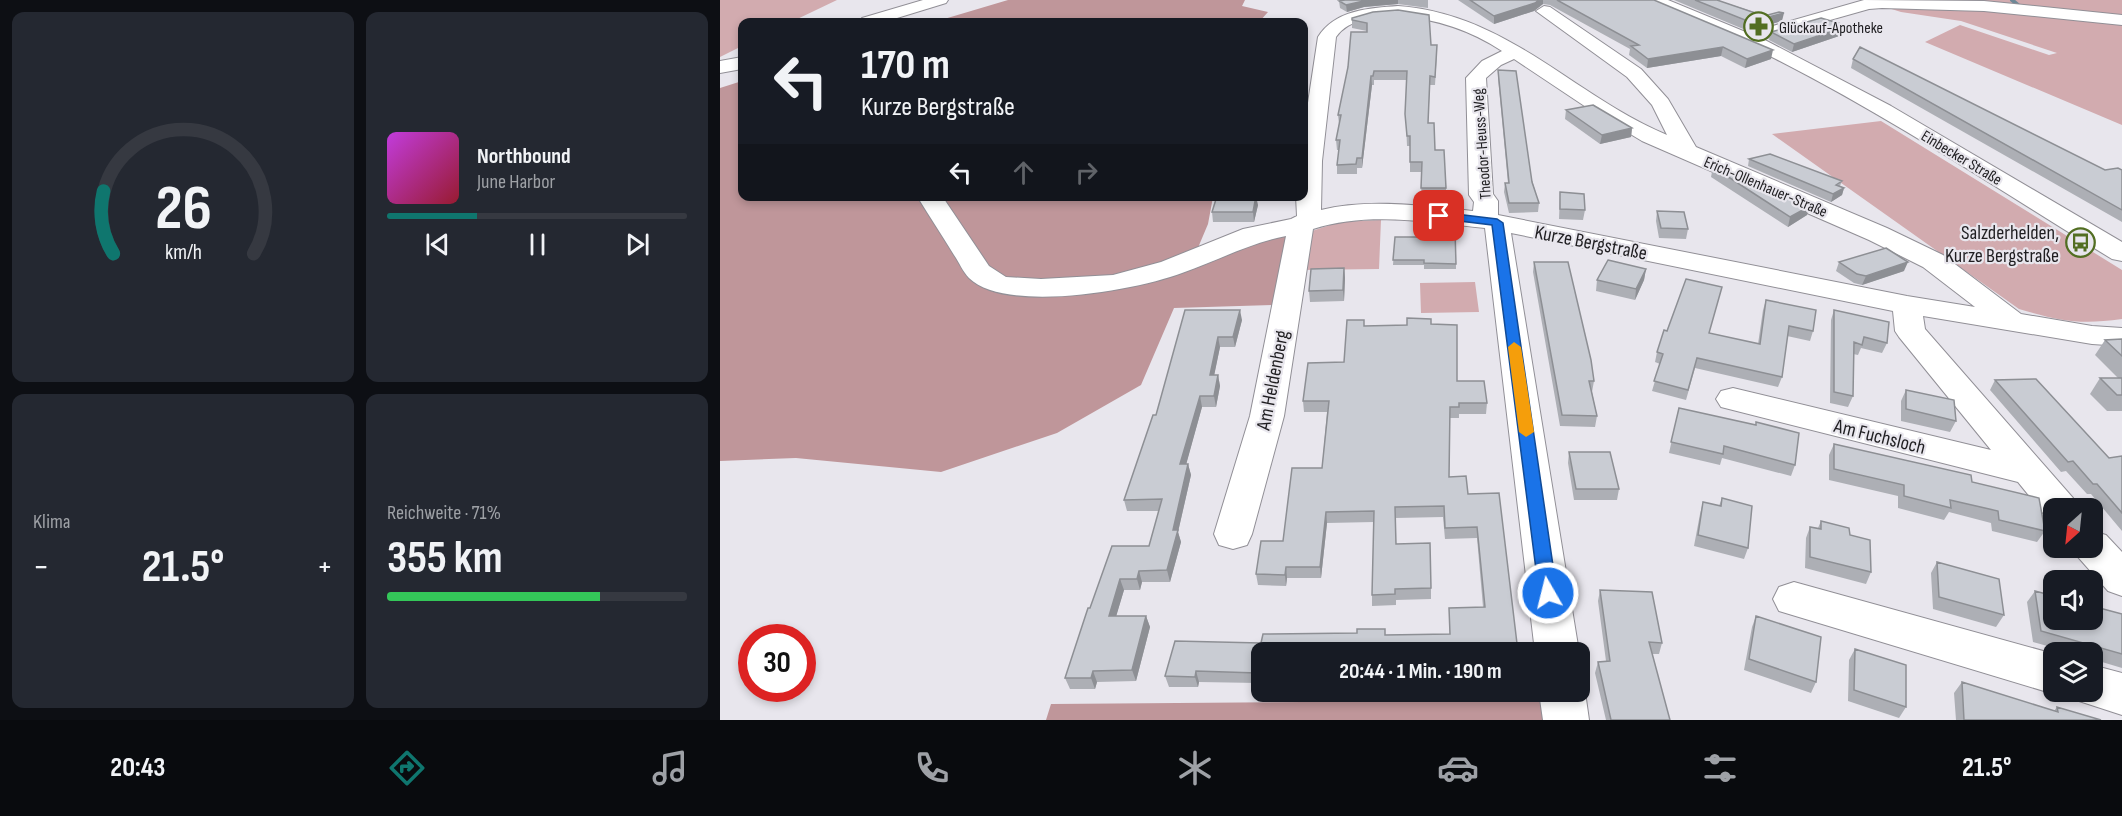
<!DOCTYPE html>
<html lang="de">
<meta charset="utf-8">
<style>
:root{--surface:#171b24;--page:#242831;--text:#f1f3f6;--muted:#9ea1a6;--line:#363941;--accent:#0f766e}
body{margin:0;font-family:"Sofia Sans Condensed",sans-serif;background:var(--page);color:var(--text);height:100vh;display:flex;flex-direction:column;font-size:22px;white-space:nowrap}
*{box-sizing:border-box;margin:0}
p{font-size:20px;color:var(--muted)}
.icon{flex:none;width:33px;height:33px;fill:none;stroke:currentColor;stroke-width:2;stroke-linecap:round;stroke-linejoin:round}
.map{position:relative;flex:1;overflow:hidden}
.side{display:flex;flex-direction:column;gap:12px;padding:12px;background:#0d0f14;width:720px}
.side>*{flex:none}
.banner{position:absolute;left:18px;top:18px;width:570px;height:183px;border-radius:12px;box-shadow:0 3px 9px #0003;background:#171b24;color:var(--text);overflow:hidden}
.needle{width:39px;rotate:207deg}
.tools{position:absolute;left:1323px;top:498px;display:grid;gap:12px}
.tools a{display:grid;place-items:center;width:60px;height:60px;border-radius:12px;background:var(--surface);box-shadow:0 3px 9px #0003;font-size:30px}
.speed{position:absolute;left:18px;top:624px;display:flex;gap:12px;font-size:30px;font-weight:700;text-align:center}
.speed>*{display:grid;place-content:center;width:78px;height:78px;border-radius:50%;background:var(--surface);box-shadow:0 3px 9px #0003;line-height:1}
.speed .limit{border:9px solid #d22;background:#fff;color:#111}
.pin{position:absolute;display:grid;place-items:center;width:51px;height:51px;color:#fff;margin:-26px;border-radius:12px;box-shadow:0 3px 9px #0006}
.me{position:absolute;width:66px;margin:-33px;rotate:352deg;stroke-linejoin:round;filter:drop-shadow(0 0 4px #0008)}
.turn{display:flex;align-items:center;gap:21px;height:126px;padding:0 24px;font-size:27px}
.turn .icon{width:78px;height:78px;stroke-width:2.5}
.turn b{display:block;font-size:42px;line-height:51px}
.lanes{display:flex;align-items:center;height:57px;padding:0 24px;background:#0003;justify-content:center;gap:30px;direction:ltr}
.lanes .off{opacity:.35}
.big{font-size:45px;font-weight:700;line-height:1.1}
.side .tile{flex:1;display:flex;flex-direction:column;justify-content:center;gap:9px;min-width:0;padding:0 21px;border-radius:12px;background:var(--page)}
.side .dial{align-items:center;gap:0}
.dial svg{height:156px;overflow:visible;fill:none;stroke:var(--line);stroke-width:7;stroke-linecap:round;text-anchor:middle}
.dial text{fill:var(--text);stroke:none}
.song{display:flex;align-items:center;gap:18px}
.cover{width:72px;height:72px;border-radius:9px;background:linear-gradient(135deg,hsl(290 70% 55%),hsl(350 70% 35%))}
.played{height:6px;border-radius:3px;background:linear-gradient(90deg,var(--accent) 30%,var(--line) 30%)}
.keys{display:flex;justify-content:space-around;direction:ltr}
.heat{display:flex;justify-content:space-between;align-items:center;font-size:33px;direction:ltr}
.charge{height:9px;border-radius:4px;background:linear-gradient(90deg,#34c759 71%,var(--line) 0)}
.side .tiles{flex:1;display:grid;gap:12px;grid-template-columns:repeat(2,1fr)}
.trip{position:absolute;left:531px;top:642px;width:339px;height:60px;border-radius:12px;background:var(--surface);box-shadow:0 3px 9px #0003;font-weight:700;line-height:60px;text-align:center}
.menu{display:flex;height:96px;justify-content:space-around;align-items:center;background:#090b0e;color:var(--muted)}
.menu .icon{width:42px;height:42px}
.menu .selected{color:var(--accent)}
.menu b{font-size:27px;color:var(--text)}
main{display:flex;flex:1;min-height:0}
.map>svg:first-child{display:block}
</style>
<main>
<section class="side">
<div class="tiles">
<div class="tile dial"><svg viewBox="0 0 100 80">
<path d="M14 69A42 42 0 1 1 86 69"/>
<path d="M14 69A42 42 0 0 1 9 37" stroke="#0f766e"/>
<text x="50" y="56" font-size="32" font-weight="700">26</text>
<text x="50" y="72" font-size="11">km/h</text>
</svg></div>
<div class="tile">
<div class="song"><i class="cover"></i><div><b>Northbound</b><p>June Harbor</p></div></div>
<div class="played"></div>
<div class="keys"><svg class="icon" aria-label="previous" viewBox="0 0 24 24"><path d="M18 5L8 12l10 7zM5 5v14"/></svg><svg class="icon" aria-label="pause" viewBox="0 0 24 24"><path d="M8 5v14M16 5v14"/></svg><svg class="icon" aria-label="next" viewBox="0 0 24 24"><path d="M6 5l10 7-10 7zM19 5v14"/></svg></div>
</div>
<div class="tile"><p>Klima</p>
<div class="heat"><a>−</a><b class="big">21.5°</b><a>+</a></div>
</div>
<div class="tile"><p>Reichweite · 71%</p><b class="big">355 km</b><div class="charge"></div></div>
</div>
</section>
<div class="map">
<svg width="1402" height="720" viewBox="0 0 1402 720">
<rect width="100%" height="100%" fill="#e8e6ed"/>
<path fill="#d2abaf" d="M0,0H117L71,22H22V46L0,57Z
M1225,0H1402V17Z
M1184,4L1367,19L1402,24V125L1205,42L1240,25L1329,55L1337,53L1241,21L1181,12L1159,5Z
M1161,121L1402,270V319C1359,325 1340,321 1299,309L1052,134Z
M661,220L659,269L582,270L592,231L619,222Z
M755,282L759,312L701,313L700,283Z"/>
<path fill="#bf969a" d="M288,0H525L522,6L548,12L539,22H214Z
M22,81V196L493,197L488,224L472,262L571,232L555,305L454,308L421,385L337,433L221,472L76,458L0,461V88Z
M833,700L836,720H326L331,704Z"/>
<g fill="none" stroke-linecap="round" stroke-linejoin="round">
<path stroke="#6e8897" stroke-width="4" d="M1292,0L1298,5"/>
<defs>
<path id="minor" d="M203,0H228L226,3L164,22H139L142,18Z
M925,0H948L1028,33L1144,0L1264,1L1402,15V25L1264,11L1162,8L1149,9L1043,39L1171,106L1402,242V261L1392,259C1281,191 1172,118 1056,59C1014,38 971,21 927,3Z
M678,6C788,14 852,95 947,135L932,105L907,77L816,11L824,6L830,7L921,69L948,99L976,147L1167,228L1223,255L1301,314L1372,326L1402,328V346L1372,344L1203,316L1205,329L1353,498L1359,508H1334V520L1327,518L1298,482L1001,407L996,399L1001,391L1013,388L1271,450L1179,337L1175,331L1173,311L791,233L859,652H815L765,228C709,222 647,211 593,229L564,416L532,534L527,545L513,549L499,545L494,534L530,416L566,236C529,243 497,261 462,273C417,290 286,314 249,278C243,272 239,262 234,255C222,235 209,216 197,196H222L269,266L286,277L321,279L393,275L441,262L523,229L571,219L577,216L576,196H584V129L598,37C615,10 649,8 678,6ZM678,16C717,19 750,30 782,51L762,61L746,78L749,195L754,202L753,211C704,206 649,198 601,210L602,161L616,37C629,18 657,17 678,16ZM794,59L872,111L922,141L1149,240L1203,267L1255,307L1187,296L778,215V201L773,194L766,78L781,65Z
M22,57V69L0,73V61Z
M1372,531L1386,535L1402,552V596L1388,591L1358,557L1353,548H1372Z
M1074,582L1334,654V692H1341L1334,694L1059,611L1053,599L1059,587Z
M1372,665L1402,673V715L1356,700L1352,692H1372Z
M860,680L865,692L869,720H823L819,692H860Z"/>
</defs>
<use href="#minor" stroke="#918f96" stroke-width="2"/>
<use href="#minor" fill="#fff" fill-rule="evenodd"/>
</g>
<path fill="#adafb5" d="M625,0H708V8L678,4L644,7L627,12L620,8L619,1Z
M738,0H934L1051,59L1025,68L1001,56L927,68L909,55L910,49L830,5L823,4L814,11L774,24Z
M954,0H997L1062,21L1028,31Z
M632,18L711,45L717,53L715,85H710L708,123L726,188V198H701L702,172H690V146H687L686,123V80H654V85H652L642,168H637V174H617V165L619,150H617L616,140L619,124L618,115L647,31L632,28Z
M1051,32L1125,34L1072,52L1049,40Z
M1133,59L1385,170H1402V222L1131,68Z
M778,70L819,203L818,212L789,213L784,192L785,183H788L778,78Z
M846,110L912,128L911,137L880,144L845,119Z
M1029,159L1122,181L1120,186L1124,188L1122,195L1111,202L1028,166Z
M993,167L1087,215L1068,227L991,177Z
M840,192L865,210L863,220L839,219Z
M538,205L534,222H493L492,212Z
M937,211L968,229L966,239L939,238L936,221Z
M675,237L736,264V269H704V265H673Z
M814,262L874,381L872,392L877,416L875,427L840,426L813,272Z
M1119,262L1184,271L1142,285L1134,283L1116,271Z
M624,268L625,278L624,301L590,302L589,291Z
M926,269L924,280L915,300L876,291L877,280Z
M1046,300L1093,331L1090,341L1067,336L1062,377L1058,387L975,368L966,400L932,391L940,364L935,362L937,352L947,331L989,333L1038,344L1043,310Z
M465,310L522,320L515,347H500L494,375H498L500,386L496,407H482L466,464H468L471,475L458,532L461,542L450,582H422L420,590H404L396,616H426L430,627L416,681L377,682L375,689H350L345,678L370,608L429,546L439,511H407L404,500L436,415Z
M1114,310L1167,343L1162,353L1141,348L1138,355L1133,354V396L1128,407L1110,403L1111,320Z
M711,324L737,381L767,403L766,414H739V418H730L729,477L748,494L798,652H542V689H539L538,683L479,682L478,687H449L445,676L541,643L665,635L730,634L729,608L763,607L757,538L725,539L723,517L675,518L676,544L711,588V599L676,600V605L652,606V595L654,522L607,523L601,578H567L566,586L538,585L536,574L563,541L602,468L607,412H584L583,401L624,362L645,326Z
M1402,339V411H1387L1370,394L1380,378H1398L1375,355L1385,340Z
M1275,380L1389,458L1402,456V531L1371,494H1367L1346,471L1341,472L1270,390Z
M1186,390L1236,421L1230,432L1181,421V401Z
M959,408L1075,465L1071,476L1002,458L1000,465L949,453Z
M1114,444L1252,482L1325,531L1317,542L1272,531L1271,523L1229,512L1224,520L1178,508V496L1109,480V455Z
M849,452L899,489L897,500H854L848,463Z
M1002,498L1028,548L1024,559L974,546L980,514L983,502L999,506Z
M1101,521L1130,535L1151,572L1146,584L1085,568L1086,538L1090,527L1098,528Z
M1217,562L1284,615L1276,627L1213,609L1211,573Z
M880,590L942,643L939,654H932L950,720H886L875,673L878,662L886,661L878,601Z
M1315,591L1402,614V668L1372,659V652H1349L1313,642L1307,602Z
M1036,616L1096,682L1091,693L1024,670L1032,627Z
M1135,649L1186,707L1179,718L1128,701L1129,660Z
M1242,682L1334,711L1337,707L1381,720H1236L1234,693Z"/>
<path fill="#8d8f94" d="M644,0H678V4L644,7L627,12L626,5Z
M819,0H823V4L814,11L774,24V16Z
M1064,13L1062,21L1028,31L1030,22Z
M1128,26L1125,34L1072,52L1074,44Z
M1003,47L1001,56L927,68L928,59Z
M1053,50L1051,59L1025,68L1027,59Z
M651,76L652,85L642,168V158Z
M912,128L911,137L880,144L882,135Z
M1124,188L1122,195L1111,202L1113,194Z
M536,196L538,205L534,222L533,212Z
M1090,206L1087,215L1068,227L1070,217Z
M1188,262L1184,271L1142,285L1146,276Z
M624,268L625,278L624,301L623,290Z
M926,269L924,280L915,300L916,289Z
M520,310L522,320L515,347L513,337Z
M498,337L500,347L492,386L490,375Z
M498,375L500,386L496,407L494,396Z
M480,396L482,407L463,476L460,464Z
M468,464L471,475L458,532L461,542L450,582L447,570L453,530Z
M606,512L607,523L601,578L600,567Z
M566,567L567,578L566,586L565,575Z
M419,571L422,582L420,590L417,579Z
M400,579L404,590L393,627L389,616Z
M426,616L430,627L416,681L412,670Z
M373,671L377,682L375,689L371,678Z
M476,671L479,682L478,687L475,677Z"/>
<path fill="#c9ccd3" stroke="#8d8f94" stroke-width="1.5" d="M625,0H648L626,5L619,1Z
M750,0H819L815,3L774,16Z
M837,0H934L1053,50L1027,59L1003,47L928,59L911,46L919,45Z
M975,0H997L1044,16L1059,12L1064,13L1030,22Z
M678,10L709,15L711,45H717L715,77L710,76L708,123H714L715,150H724L726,188H701L702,162H690V136H687L685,114L687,71H654L653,76H651L642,158H637L636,164L617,165L620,140H616L621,115H618L628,67L631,32H647V23L632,20V18L653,12Z
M1101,18L1128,26L1074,44L1051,32Z
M1140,47L1385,170L1398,168L1402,170V210L1133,59Z
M778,70L796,71L812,182L819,203H789L785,183H789Z
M873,105L912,128L882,135L846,110Z
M1050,154L1122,181L1116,185L1124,188L1113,194L1029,159Z
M997,166L1090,206L1070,217L993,167Z
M840,192L864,194L865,210L840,209Z
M497,196H536L533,212H492Z
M937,211L964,212L968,229L941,228Z
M704,229L735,230L736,264L704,263V260H673L675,237H704Z
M1166,248L1188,262L1146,276L1137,274L1119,262Z
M888,260L926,269L916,289L877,280Z
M814,262H848L871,360L874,381H869L877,416L842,415Z
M624,268L623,290L589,291L591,269Z
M966,279L1002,287L989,333L1040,344L1046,300L1096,310L1093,331L1069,326L1062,377L977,358L968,390L934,381L943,354L937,352L944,330L947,331Z
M465,310H520L513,337H498L490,375H498L494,396H480L460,464H468L453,530H458L447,570L419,571L417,579H400L389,616H426L412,670L373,671L371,678H345L368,608H370L392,546H429L442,499L404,500L433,415H436Z
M1114,310L1169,322L1167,343L1144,337L1142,345L1134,342L1133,396L1114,392Z
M687,318L711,319V324L737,325V381H764L767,403H739V407H730L729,477L746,476L748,494L779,493L798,652H542V678H537V673L476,671L475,677L445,676L455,641L541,643L543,634L637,633V629H665V635L730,634L729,608L765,607L757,527L725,528L724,506L675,507L676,544L710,543L711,588L675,589V594L652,595L654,511L606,512L600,567H566L565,575L536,574L541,541H563L572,468H602L609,401H583L588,363L624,362L627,320H644V326L687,325Z
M1402,339V356L1385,340Z
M1380,378H1402V395H1397Z
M1316,379L1389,458L1402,456V513L1377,484H1373L1353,461L1348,462L1275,380Z
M1186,390L1234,400L1236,421L1186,409Z
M959,408L1036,425V422L1079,433L1075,465L1004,446L1003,454L951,442Z
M1114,444L1251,475L1252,482L1319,498L1325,531L1279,520L1278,511L1230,500L1231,508L1184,496V485L1114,469Z
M849,452H890L899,489H856Z
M1002,498L1032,506L1028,548L978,535L983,502L1001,506Z
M1101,521L1129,528L1130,535L1150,540L1151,572L1090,557V527L1101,529Z
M1217,562L1279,579L1284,615L1219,597Z
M880,590L932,592L942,643L929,642L950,720H891L878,662L890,661Z
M1315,591L1334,596V620H1372V606L1402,614V654L1321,631Z
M1036,616L1101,637L1096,682L1029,659Z
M1135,649L1186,665V707L1134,690Z
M1242,682L1338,712L1337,707L1381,720H1244Z"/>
<path fill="#1a73e8" stroke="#114b97" stroke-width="1.5" d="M719,212L777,219L783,223L837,593L835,598L828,600L822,598L819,593L772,225L715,218V213Z"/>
<path fill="#f59e0b" d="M794,342L801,347L814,432L806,437L799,432L788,347Z"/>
<defs>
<symbol id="pharmacy-ring" viewBox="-11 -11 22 22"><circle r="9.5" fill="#e8e6ed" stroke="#526e22" stroke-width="1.5"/><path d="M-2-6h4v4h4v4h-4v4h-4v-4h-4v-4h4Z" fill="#526e22"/></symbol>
<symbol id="bus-ring" viewBox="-11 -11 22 22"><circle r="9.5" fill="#e8e6ed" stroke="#526e22" stroke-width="1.5"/><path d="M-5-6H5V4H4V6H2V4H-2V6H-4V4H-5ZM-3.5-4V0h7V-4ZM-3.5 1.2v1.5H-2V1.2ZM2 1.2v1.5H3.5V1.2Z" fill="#526e22"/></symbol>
</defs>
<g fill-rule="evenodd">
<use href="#pharmacy-ring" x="1022" y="10" width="33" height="33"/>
<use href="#bus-ring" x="1344" y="226" width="33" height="33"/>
</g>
<g text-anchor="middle" stroke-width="4.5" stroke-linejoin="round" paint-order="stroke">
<g font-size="16" fill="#1f1e21" stroke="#e8e6ed" text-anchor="start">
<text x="1059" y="33">Glückauf-Apotheke</text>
</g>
<g font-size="16" fill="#1f1e21" stroke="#e8e6ed">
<text transform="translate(761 144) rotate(-94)" y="6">Theodor-Heuss-Weg</text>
<text transform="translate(1242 157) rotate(31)" y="6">Einbecker Straße</text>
<text transform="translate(1046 186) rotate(23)" y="6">Erich-Ollenhauer-Straße</text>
</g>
<g font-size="20" fill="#1f1e21" stroke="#e8e6ed" text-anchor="end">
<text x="1339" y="239">Salzderhelden,<tspan x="1339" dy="23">Kurze Bergstraße</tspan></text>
</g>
<g font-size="20" fill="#1f1e21" stroke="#e8e6ed">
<text transform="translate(871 242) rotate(11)" y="7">Kurze Bergstraße</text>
<text transform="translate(552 380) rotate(-79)" y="7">Am Heldenberg</text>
<text transform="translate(1160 436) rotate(14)" y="7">Am Fuchsloch</text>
</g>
</g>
</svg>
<div class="tools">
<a><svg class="needle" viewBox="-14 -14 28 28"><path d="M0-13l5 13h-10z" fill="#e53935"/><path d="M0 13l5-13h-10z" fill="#9ea1a6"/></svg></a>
<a><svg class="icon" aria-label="sound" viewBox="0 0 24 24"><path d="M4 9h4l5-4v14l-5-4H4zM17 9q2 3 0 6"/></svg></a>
<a><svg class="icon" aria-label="layers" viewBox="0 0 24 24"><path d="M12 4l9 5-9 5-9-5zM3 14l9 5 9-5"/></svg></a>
</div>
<div class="speed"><div class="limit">30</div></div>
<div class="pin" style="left:719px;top:216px;background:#d93025"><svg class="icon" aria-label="arrive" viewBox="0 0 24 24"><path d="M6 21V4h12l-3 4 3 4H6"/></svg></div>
<svg class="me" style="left:828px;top:593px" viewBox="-20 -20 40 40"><circle r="17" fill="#1a73e8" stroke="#fff" stroke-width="3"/><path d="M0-11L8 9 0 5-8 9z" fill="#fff"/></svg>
<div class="trip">20:44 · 1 Min. · 190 m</div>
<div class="banner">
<div class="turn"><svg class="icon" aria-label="left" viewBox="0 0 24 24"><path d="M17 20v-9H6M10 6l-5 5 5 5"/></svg><div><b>170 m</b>Kurze Bergstraße</div></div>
<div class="lanes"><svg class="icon" aria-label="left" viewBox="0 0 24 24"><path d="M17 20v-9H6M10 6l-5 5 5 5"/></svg><svg class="icon off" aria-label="ahead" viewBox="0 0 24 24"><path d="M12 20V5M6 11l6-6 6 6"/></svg><svg class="icon off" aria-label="right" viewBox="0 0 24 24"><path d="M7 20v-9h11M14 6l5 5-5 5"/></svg></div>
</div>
</div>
</main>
<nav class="menu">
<b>20:43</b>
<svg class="icon selected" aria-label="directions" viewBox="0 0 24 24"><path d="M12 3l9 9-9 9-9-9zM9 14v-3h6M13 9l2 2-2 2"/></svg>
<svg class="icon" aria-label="music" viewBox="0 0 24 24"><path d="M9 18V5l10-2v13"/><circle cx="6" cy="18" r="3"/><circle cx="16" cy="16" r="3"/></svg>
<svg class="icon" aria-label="phone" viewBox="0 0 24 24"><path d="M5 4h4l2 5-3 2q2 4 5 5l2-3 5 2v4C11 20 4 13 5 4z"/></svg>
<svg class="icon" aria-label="climate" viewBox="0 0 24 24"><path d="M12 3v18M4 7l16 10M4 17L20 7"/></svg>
<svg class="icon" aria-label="car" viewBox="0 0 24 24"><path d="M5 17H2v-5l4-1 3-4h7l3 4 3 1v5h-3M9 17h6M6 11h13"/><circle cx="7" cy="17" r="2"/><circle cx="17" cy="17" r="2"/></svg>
<svg class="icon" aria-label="filters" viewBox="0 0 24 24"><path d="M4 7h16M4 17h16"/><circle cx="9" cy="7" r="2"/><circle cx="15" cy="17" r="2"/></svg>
<b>21.5°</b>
</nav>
